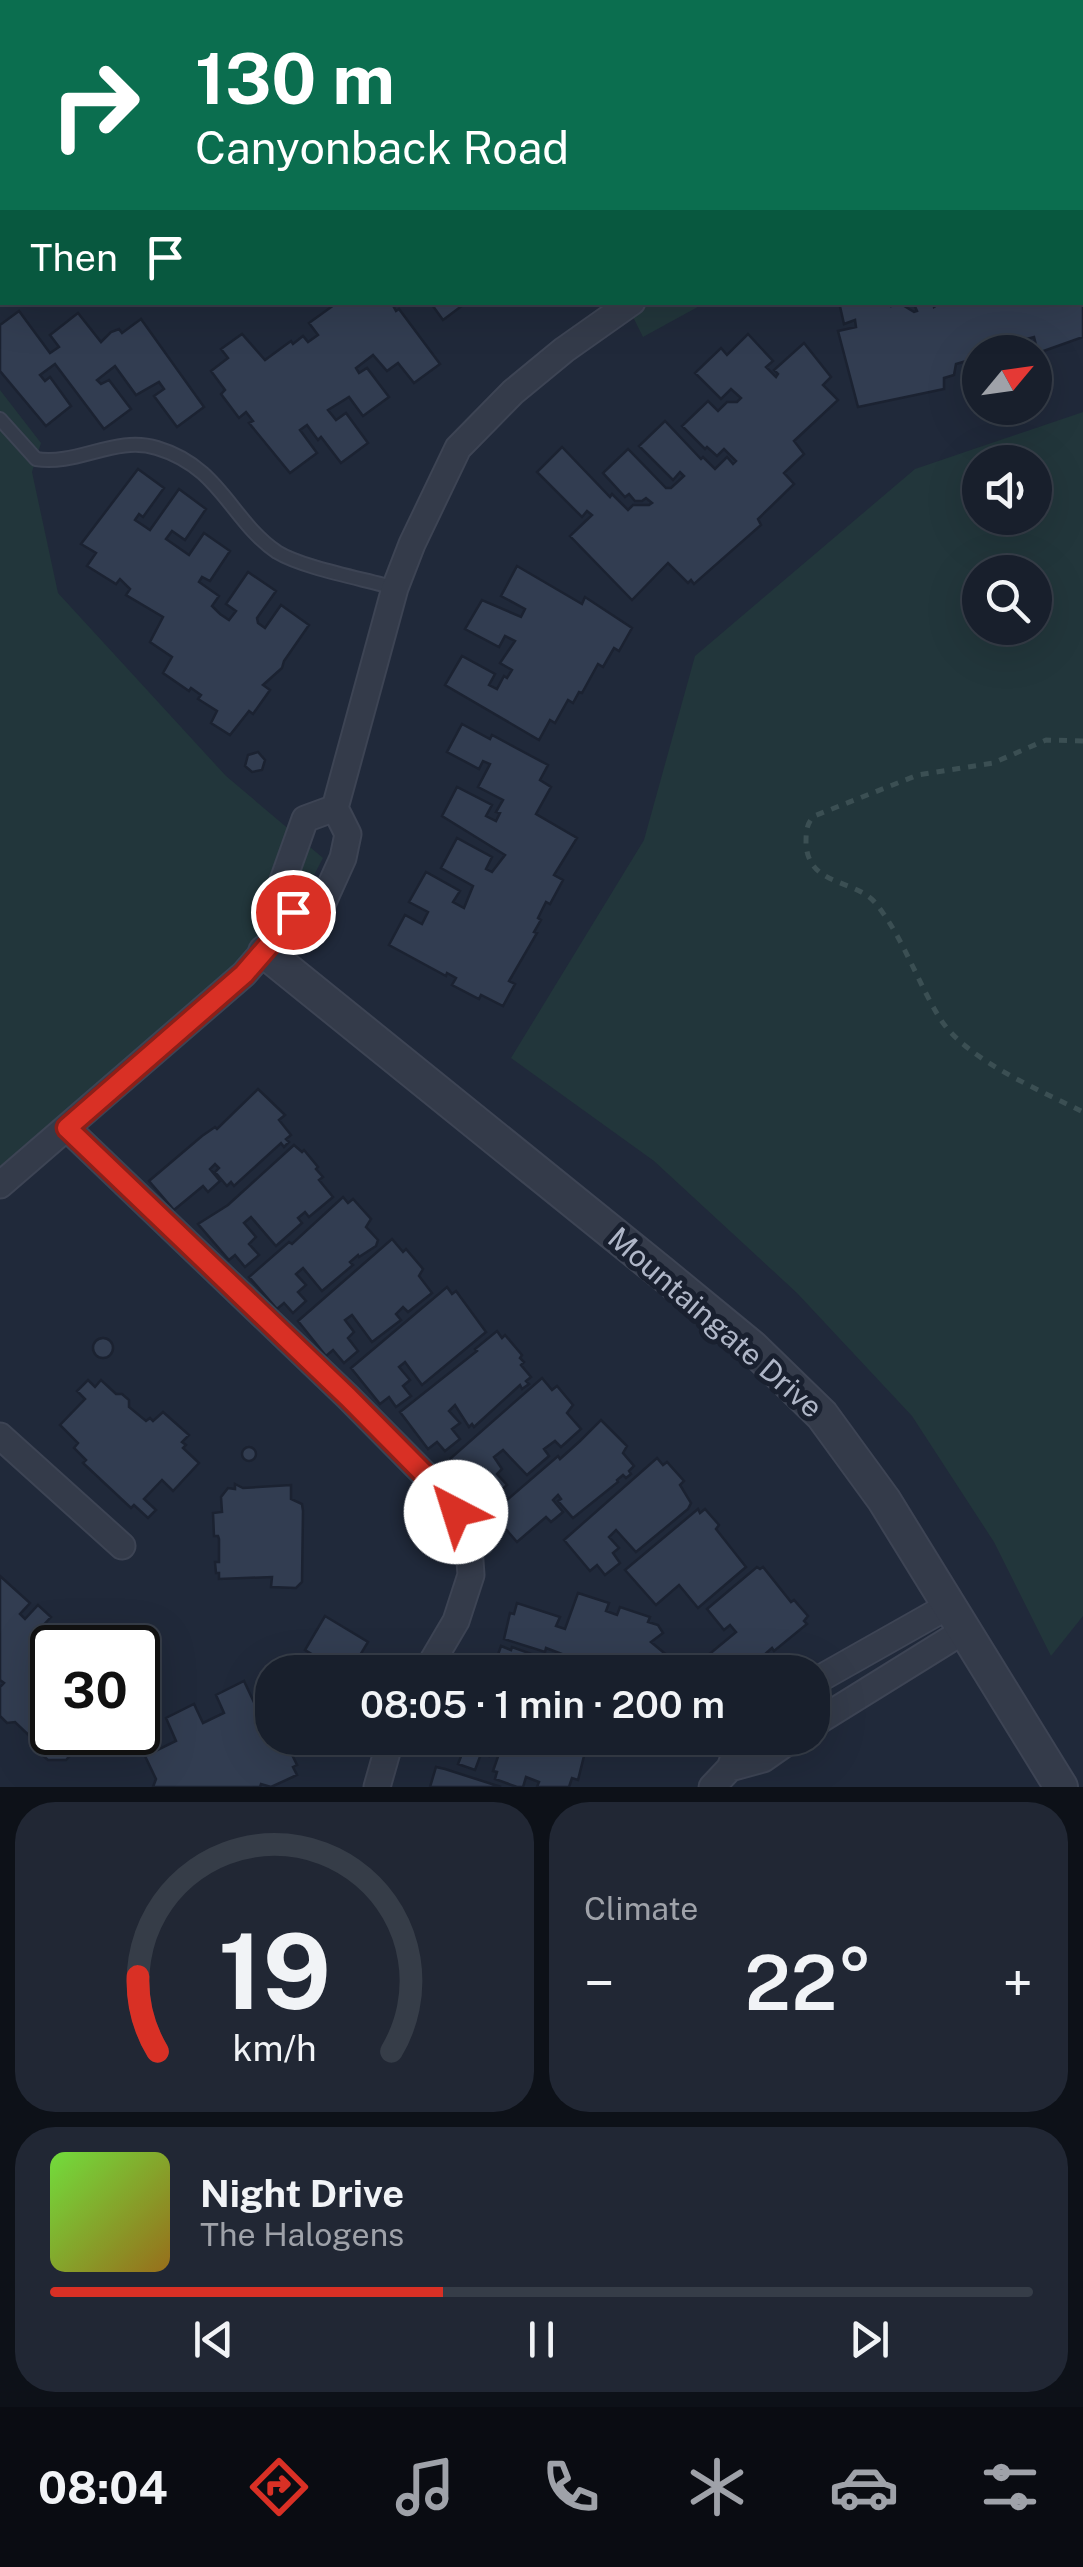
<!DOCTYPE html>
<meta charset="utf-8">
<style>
:root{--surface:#181f2c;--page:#212734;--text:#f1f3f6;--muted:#9fa2a9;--line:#363d48;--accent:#d93025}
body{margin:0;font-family:"Public Sans",sans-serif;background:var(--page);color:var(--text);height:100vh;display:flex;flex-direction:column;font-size:38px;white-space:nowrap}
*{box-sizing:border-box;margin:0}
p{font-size:32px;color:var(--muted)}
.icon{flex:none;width:55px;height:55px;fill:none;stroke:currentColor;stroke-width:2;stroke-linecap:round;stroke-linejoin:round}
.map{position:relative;height:1787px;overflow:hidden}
.drawer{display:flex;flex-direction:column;gap:15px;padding:15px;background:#0d1118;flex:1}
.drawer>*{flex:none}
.guide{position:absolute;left:0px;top:0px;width:1085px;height:305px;box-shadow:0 10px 40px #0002,0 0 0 2px var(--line);background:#0b6e4f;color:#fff;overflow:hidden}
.needle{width:65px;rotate:61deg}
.controls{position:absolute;left:962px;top:335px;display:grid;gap:20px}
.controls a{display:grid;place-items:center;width:90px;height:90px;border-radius:50%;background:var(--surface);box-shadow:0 10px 40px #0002,0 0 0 2px var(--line);font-size:50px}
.speed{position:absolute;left:30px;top:1625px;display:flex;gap:20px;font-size:50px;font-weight:700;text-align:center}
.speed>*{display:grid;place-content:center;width:130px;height:130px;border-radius:50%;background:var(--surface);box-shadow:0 10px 40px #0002,0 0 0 2px var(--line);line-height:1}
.speed .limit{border:5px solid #111;border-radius:15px;background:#fff;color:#111}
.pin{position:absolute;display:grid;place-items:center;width:85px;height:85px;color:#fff;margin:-42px;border:5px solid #fff;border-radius:50%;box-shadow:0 2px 10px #0007}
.me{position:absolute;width:110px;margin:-55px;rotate:320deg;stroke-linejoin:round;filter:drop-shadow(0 0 8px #0008)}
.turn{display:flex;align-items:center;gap:35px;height:210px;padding:0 30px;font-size:45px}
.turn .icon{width:130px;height:130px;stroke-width:2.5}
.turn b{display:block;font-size:70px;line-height:85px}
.then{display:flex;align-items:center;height:95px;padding:0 30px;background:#0003;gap:20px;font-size:38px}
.big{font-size:75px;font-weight:600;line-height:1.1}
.drawer .tile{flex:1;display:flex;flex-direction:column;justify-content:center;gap:15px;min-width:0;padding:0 35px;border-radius:40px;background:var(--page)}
.drawer .dial{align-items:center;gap:0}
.dial svg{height:260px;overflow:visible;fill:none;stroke:var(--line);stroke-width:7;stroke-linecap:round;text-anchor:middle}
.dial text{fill:var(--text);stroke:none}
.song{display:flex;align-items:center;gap:30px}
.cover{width:120px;height:120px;border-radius:15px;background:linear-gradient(135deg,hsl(100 70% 55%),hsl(40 70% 35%))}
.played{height:10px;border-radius:5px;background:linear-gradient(90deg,var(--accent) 40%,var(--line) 40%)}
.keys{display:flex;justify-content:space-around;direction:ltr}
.heat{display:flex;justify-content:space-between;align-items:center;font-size:55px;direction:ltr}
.drawer .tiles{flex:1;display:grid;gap:15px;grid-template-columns:1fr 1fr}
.tile:last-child{grid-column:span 2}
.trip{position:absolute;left:255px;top:1655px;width:575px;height:100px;border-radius:40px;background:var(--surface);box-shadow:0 10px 40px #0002,0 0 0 2px var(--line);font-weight:600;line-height:100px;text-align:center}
.tab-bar{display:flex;height:160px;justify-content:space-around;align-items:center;background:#0a0c12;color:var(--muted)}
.tab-bar .icon{width:70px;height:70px}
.tab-bar .current{color:var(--accent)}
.tab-bar b{font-size:45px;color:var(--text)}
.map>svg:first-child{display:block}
</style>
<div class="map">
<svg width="1083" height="1787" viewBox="0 0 1083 1787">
<rect width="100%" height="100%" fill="#20293a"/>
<path fill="#22363b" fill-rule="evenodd" d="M0,0H403V2H2L0,294Z
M538,0H1083V132L1082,2Z
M626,303H705L643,337Z
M0,390L41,443L32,472L58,593L226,776L323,858L295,911L0,1185Z
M1083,412V1616L1051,1656L994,1542L912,1416L797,1293L654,1161L511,1058L644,840L695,656L915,469ZM1035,462V518H980V462ZM1035,572V628H980V572Z"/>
<path fill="#323d51" stroke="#1b2231" stroke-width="2.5" d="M1083,248V337L1038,353L1034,337L997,347L999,352H980V357L956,364L954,375L944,378V389L858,407L838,331L856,327L855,320L844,324L839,302H890L891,306L901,304L914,312L917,311L914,304L905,302H933L934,307L942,302H952L953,305L962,302H1082Z
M332,302H391L396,311L399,309L440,364L414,383L398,363L387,371L373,355L356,368L359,373L367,368L389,397L363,416L349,397L328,410L336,420L346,413L368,443L341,463L321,437L318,440L307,425L300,430L317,453L290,473L249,423L253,421L246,412L239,418L221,394L225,390L211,371L228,358L221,349L242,334L265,360L291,341L293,344L303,336L308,342L318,335L309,323L334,305Z
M430,302H467L443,320Z
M19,311L50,353L59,347L50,335L78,313L101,342L111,332L119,329L122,333L141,319L204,407L177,427L154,396L164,389L159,382L136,395L115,366L97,380L101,384L109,380L131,409L104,429L55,364L40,375L45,381L50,377L71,406L46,426L0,371V325Z
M748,334L773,361L766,367L776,377L778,374L774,370L804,343L831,377L823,385L838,400L794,441L804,454L784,473L794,484L758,519L761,525L694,584L691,580L688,583L668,563L632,600L570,536L592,515L587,511L582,517L537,472L562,447L610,497L612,494L628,510L633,505H649L652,503L646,498L642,501H635L629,494L625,497L603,473L628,449L666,488H671L684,476L680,472L673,480L639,446L665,421L701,459L703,457L715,469L727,457L733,464L736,461L724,449L717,456L707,447L705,449L682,426L708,401L718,411L727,402H737L741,398L731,389L721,399L695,373L721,348L727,355Z
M138,469L164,488L143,517L139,514L135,520L150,530L179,489L206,509L185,540L172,531L166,539L189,555L204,533L230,551L210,581L202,577L199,582L219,596L212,606L220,614L229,620L236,611L226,604L248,572L276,591L257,618L258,623L265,628L281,605L309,625L284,661L282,668L263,685L270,690L253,714L249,711L230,735L211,723L217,711L198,699L201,695L191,688L189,691L163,673L172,657L150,642L163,617L126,595L130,589L120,579L116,584L87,566L96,553L81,544Z
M517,566L582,604L585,597L632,628L619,651L614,648L603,667L598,664L582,693L579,692L573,703L568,700L555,723L550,720L539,740L445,685L462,656L495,674L489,685L497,689L504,676L507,678L512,670L500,663L515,641L505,636L499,647L465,629L482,600L521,617L525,609L501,596Z
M462,724L490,739L492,735L548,765L540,780L551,787L536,814L577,838L554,875L563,880L550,904L546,902L538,918L541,920L534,932L537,933L509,981L515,984L503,1006L481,995L479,999L452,985L456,978L447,973L446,976L389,945L405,915L422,924L428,912L409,902L426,872L460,891L453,902L464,908L473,886L441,868L457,838L492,857L486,869L492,872L505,855L442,816L457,787L492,805L486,816L496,821L500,813L496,812L503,800L478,787L490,764L483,761L479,769L447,752Z
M258,752L265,760L262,770L252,772L245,766L248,755Z
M258,1089L285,1115L279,1120L291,1135L286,1139L289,1142L284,1147L281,1143L234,1186L231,1182L227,1186L215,1172L219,1168L215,1164L210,1169L220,1181L208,1192L203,1186L174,1210L149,1181L202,1136L215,1127L217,1129Z
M294,1145L302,1152L304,1150L318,1167L316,1169L323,1177L319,1180L333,1197L309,1217L305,1212L298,1218L302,1223L276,1246L251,1217L244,1223L256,1237L249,1244L259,1255L245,1267L235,1255L229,1260L198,1224L228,1205Z
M343,1197L348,1203L353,1199L371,1219L366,1227L378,1240L376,1246L359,1257L358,1255L350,1262L353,1265L322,1291L303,1268L296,1274L306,1285L298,1292L306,1301L293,1313L284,1303L277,1309L249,1277L289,1242L292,1244Z
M392,1239L403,1252L406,1249L423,1269L419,1276L432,1293L408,1312L403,1307L396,1314L401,1320L372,1342L352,1315L345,1320L354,1332L348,1338L358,1351L344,1363L333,1350L326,1356L298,1321Z
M447,1287L452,1294L456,1291L486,1332L422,1385L405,1362L399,1367L410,1380L403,1386L411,1396L396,1407L389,1397L380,1404L351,1368Z
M497,1331L502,1338L505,1335L522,1355L520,1358L524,1362L521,1365L531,1377L526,1381L529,1384L522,1389L520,1385L474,1427L472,1424L469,1427L455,1405L449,1411L460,1423L452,1429L460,1439L445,1451L437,1442L428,1449L400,1412L477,1351L475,1349Z
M93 1348a10 10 0 1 1 20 0a10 10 0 1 1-20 0Z
M542,1378L552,1390L557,1386L573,1405L567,1413L581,1429L561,1447L555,1441L544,1449L549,1456L527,1475L503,1450L494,1457L502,1469L497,1474L507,1485L495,1496L484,1484L480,1487L451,1458Z
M88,1380L95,1387L101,1380L116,1394H122L129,1400V1407L146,1421L150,1418L153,1421L163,1412L189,1435L182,1442L186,1445L183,1448L199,1463L173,1491L162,1480L144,1499L156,1510L148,1518L134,1505L131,1508L83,1463L86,1460L74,1448L78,1443L60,1425L85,1399L77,1391Z
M601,1420L627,1446L623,1453L634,1466L629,1471L631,1474L626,1478L623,1475L617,1480L618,1482L573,1518L558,1501L561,1499L558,1495L553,1500L563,1512L551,1522L546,1517L517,1542L492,1513L558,1456L560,1459L580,1441Z
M242 1454a7 7 0 1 1 14 0a7 7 0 1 1-14 0Z
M657,1458L663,1465L667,1462L684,1481L680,1485L691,1503L688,1509L636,1552L616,1530L609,1537L619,1548L613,1553L620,1563L605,1575L597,1565L590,1571L564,1540Z
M235,1484L243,1488L291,1485V1499L302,1504L303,1511L302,1582L296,1588L271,1587L272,1577L219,1579V1573H216L215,1562H219V1539L218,1536H214L213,1513L222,1512L221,1497L228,1488L235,1489Z
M698,1509L700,1513L705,1509L719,1525L716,1529L746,1567L698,1608L679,1585L656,1605L625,1570Z
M757,1567L760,1569L763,1567L791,1602L794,1600L808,1616L804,1621L807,1624L774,1651L772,1648L764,1655L766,1657L749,1672H701L695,1666L736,1632L730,1625L724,1630L707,1609Z
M0,1576L30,1603L20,1614L25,1619L38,1605L51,1617L38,1631L48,1641L59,1628L69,1637L71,1635L81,1648H52V1732H91L66,1760H48L34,1748V1740L15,1722L7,1723L0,1716V1687L4,1683L0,1680Z
M578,1593L609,1603L606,1611L617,1615L620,1607L650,1617L648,1622L658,1625L663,1633L651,1642L669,1657L656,1672H609L546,1648L545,1652L504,1639L510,1613L514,1614L517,1603L560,1617L556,1626L565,1629Z
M325,1616L368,1642L350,1672L337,1669L305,1650Z
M501,1646L511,1650L512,1647L582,1672H492Z
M244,1681L259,1713L263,1711L272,1727V1738H284L297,1765L293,1767L297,1775L271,1787L261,1784L260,1787H153L156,1779L145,1756L176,1741L166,1718L194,1704L203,1723L224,1713L216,1695Z
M457,1738H581L588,1740L578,1780L572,1778L569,1787H537L539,1782L526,1777L523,1787H517L495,1779L497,1772L493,1771L502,1745L494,1742L489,1756L481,1754L475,1770L458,1764L464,1749L454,1746Z
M436,1767L445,1769L501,1787H430Z"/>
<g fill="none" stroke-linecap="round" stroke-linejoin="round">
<defs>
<path id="service" d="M538,0L539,2
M0,419L36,459C77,466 116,435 157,448C221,467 231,521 277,552C303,568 364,579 395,588"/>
<path id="minor" d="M1082,111H1083
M335,808L305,819L280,889L293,912L319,911L343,858L348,834L335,808L395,588L412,544L458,448L513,392L564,350L632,302
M67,1128L348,1397L442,1492L457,1511L469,1547L471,1575L456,1621L426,1672
M0,1185L244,974L282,930L293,912
M0,1436L122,1546
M812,1683L950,1605
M812,1725L965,1630
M730,1768L763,1759L793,1738
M377,1787L391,1738
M712,1787L730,1768L741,1738"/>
<path id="tertiary" d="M265,952L662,1273L752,1347L822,1415L884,1500L1061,1787"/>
</defs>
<use href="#service" stroke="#3d4454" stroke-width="16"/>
<use href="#minor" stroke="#3d4454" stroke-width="29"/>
<use href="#tertiary" stroke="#3d4454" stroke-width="36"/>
<path stroke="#3b4f53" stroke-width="5" stroke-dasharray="8 8" stroke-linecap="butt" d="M1083,741L1046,740L993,763L918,775L814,816C806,824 806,833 806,844C809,888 857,878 877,905C904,939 918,984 941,1020C968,1061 1040,1090 1083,1112"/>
<use href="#service" stroke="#343b4a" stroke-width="12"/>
<use href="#minor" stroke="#343b4a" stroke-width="25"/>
<use href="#tertiary" stroke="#343b4a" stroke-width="32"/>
</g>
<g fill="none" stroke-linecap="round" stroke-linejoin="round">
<defs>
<path id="route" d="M293,912L282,930L244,974L67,1128L348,1397L442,1492L456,1512"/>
</defs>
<use href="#route" stroke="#8d1f18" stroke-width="25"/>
<use href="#route" stroke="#d93025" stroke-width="18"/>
</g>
<g text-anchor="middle" stroke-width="10" stroke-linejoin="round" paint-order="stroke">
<g font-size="30" fill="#afb6c7" stroke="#19202f">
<text transform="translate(715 1323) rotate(41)" y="10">Mountaingate Drive</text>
</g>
</g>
</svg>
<div class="controls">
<a><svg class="needle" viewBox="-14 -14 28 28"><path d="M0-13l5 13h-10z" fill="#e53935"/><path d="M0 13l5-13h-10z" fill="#9fa2a9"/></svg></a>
<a><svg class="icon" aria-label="sound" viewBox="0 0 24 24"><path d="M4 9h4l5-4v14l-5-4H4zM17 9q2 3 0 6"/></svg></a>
<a><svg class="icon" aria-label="search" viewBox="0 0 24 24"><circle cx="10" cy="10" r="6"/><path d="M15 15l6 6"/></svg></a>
</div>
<div class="speed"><div class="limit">30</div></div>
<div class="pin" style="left:293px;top:912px;background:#d93025"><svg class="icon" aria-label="arrive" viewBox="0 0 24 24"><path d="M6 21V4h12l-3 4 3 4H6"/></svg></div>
<svg class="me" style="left:456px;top:1512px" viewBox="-20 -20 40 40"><circle r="19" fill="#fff"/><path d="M0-13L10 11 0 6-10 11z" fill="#d93025"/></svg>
<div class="trip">08:05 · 1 min · 200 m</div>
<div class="guide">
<div class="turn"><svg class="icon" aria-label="right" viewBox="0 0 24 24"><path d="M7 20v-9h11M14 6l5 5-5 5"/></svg><div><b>130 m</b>Canyonback Road</div></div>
<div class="then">Then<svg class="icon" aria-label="arrive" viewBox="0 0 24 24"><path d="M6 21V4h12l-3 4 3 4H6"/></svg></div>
</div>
</div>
<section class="drawer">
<div class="tiles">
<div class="tile dial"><svg viewBox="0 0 100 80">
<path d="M14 69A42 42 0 1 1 86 69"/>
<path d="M14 69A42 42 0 0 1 8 46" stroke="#d93025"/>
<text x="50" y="56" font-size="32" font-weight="700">19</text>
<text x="50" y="72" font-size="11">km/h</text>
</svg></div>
<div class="tile"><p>Climate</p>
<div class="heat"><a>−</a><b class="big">22°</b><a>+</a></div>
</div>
<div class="tile">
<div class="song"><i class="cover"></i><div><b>Night Drive</b><p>The Halogens</p></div></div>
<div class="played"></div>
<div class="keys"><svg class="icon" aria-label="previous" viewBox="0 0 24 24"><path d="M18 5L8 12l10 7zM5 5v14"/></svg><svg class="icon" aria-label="pause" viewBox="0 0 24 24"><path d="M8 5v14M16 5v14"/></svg><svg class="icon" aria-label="next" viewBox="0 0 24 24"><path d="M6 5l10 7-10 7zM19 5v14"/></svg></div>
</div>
</div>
</section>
<nav class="tab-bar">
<b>08:04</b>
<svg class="icon current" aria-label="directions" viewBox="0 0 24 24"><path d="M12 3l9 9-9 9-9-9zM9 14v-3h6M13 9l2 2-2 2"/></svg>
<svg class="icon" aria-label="music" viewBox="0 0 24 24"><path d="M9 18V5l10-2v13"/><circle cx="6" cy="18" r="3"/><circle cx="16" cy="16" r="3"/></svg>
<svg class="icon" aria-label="phone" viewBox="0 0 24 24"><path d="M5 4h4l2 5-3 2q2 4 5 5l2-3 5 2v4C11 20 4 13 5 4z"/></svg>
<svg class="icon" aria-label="climate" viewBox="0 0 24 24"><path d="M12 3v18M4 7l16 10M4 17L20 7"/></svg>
<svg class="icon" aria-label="car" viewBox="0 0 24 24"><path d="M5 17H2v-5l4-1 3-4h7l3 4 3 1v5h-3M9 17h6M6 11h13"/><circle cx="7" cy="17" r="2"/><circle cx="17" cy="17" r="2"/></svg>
<svg class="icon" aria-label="filters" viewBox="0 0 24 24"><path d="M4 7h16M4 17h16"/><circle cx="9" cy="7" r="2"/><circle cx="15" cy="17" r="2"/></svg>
</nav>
